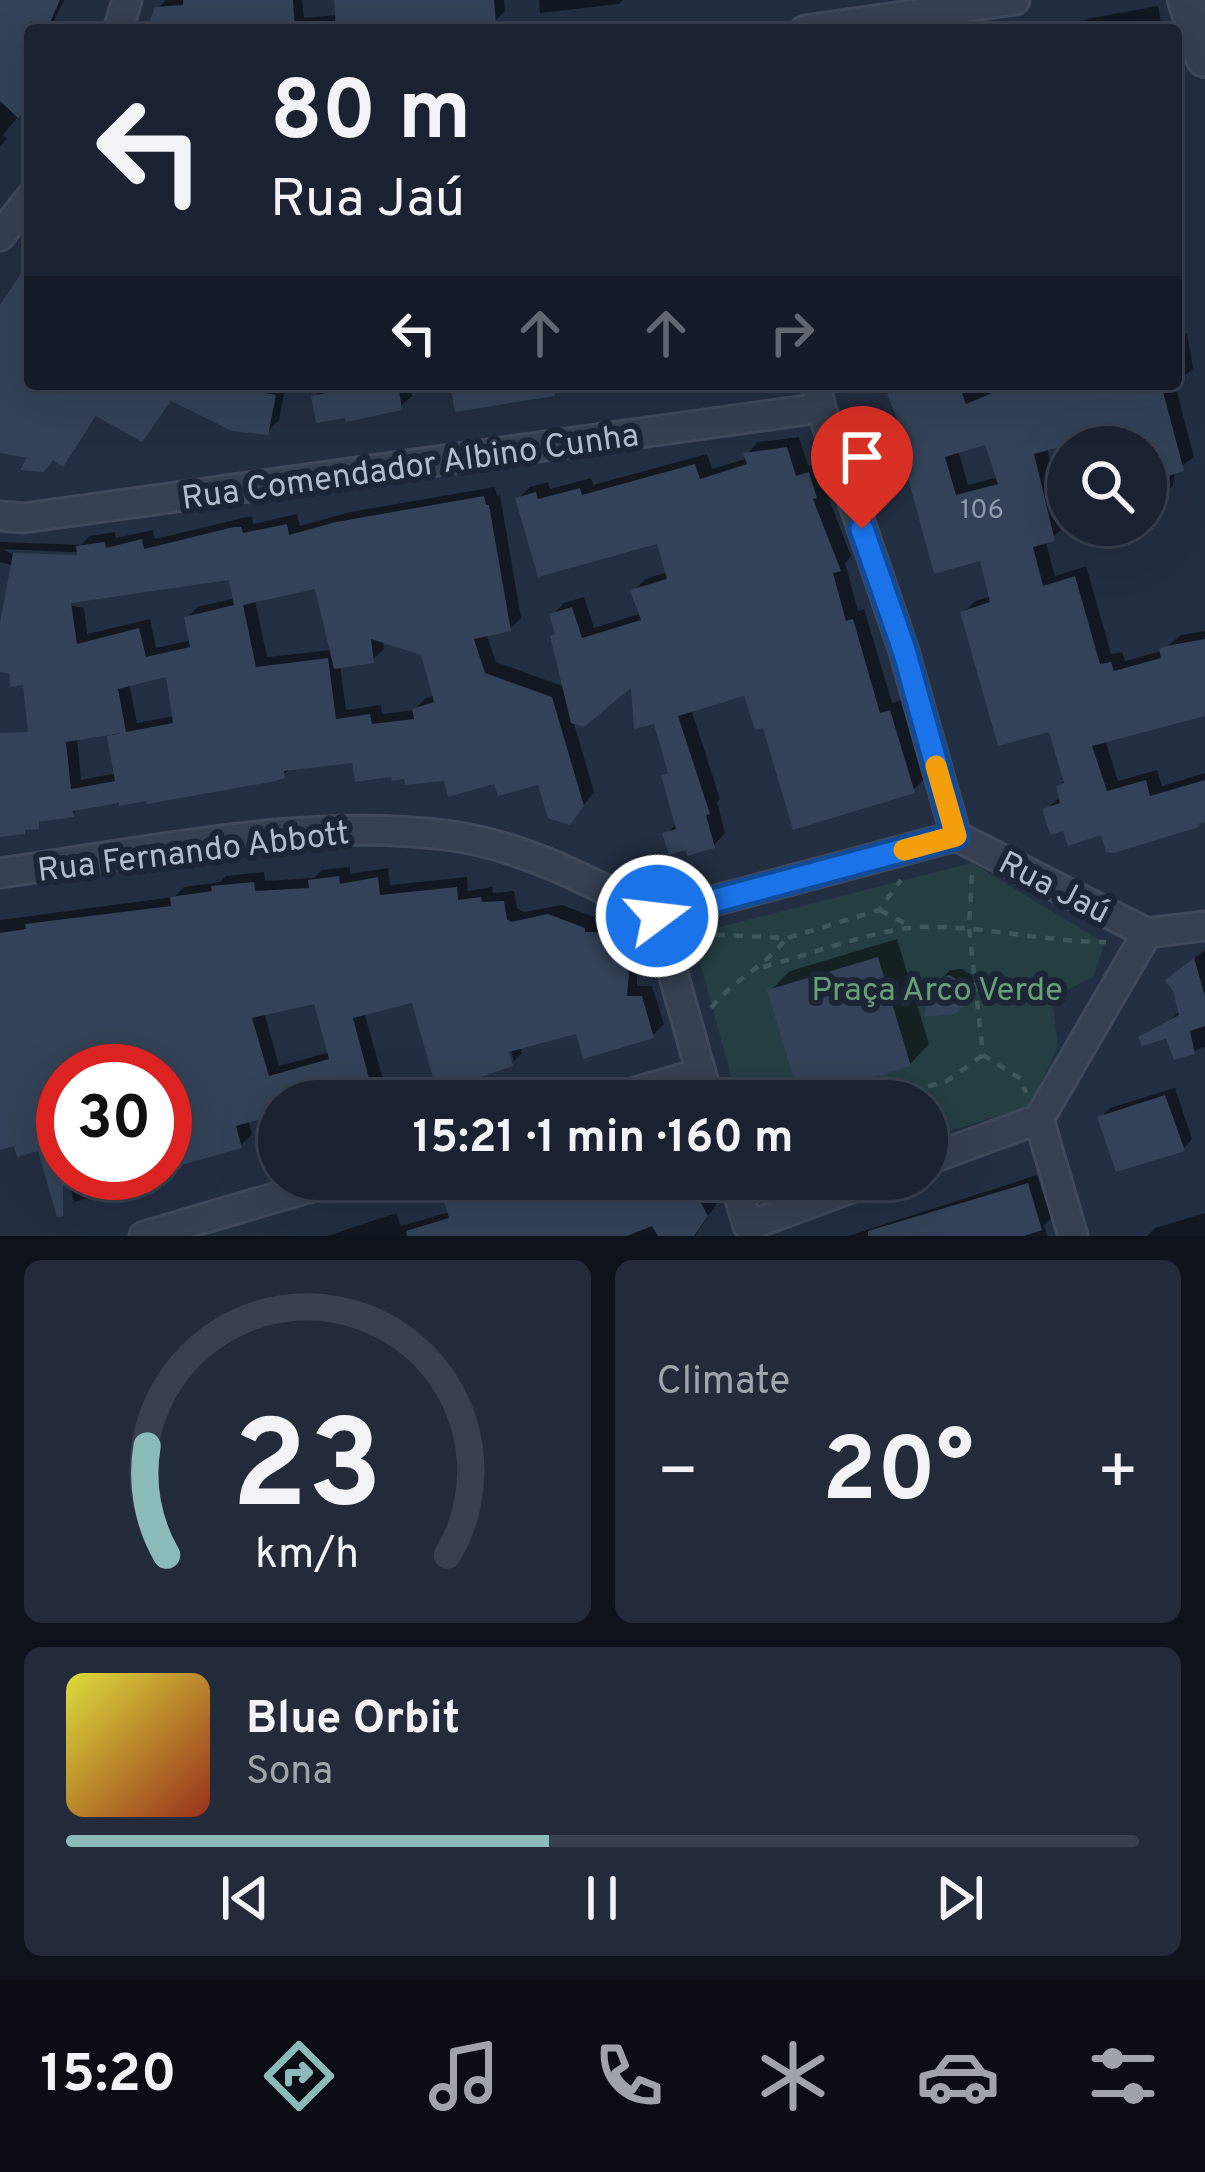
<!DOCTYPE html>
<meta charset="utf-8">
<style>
:root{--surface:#1a2231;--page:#232a39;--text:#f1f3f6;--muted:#9fa4ab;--line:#383f4d;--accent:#8bbbb9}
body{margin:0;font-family:Overpass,sans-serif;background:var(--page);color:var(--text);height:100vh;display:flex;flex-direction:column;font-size:45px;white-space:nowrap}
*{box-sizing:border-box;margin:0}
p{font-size:39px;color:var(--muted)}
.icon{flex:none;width:66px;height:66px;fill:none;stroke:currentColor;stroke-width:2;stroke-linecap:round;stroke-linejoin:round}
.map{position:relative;height:1236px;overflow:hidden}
.drawer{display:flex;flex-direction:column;gap:24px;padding:24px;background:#0e131b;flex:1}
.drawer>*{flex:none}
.banner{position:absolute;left:24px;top:24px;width:1158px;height:366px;border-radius:12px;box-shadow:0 12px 48px #0002,0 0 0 3px var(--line);background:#1a2231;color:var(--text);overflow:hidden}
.fabs{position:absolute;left:1047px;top:426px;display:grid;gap:24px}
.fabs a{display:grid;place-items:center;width:120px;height:120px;border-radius:50%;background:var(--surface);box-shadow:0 12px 48px #0002,0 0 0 3px var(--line);font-size:60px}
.speed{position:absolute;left:36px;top:1044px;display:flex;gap:24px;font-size:60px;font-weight:700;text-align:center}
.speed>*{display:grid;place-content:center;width:156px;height:156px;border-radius:50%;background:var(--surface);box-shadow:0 12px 48px #0002,0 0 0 3px var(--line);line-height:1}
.speed .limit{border:18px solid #d22;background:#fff;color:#111}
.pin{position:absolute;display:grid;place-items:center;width:102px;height:102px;color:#fff;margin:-123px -51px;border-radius:50% 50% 50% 0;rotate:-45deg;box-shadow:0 0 12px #0007}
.pin .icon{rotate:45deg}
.me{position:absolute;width:132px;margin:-66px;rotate:75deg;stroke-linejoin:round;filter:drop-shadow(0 0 9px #0008)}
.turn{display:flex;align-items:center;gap:42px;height:252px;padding:0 48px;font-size:54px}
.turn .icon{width:156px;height:156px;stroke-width:2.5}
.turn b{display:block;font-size:84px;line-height:102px}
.lanes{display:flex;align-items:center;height:114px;padding:0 48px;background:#0003;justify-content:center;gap:60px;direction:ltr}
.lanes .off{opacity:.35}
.big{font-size:90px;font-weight:700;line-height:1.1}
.drawer .tile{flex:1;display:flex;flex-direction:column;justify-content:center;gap:18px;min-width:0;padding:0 42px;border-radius:18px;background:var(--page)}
.drawer .dial{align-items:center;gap:0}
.dial svg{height:312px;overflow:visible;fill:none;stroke:var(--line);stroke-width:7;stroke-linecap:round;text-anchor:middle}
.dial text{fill:var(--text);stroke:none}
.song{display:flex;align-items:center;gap:36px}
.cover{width:144px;height:144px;border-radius:18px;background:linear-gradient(135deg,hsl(60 70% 55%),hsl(10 70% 35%))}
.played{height:12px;border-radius:6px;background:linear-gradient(90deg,var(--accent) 45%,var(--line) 45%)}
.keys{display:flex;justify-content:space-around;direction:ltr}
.heat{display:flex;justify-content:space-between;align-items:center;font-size:66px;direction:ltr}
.drawer .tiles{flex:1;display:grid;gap:24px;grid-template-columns:1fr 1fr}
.tile:last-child{grid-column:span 2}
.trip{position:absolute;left:258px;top:1080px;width:690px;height:120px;border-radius:60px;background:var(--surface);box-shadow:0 12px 48px #0002,0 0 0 3px var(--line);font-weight:700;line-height:120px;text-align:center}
.menu{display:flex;height:192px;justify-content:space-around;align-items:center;background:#0a0e14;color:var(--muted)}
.menu .icon{width:84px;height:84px}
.menu .selected{color:var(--accent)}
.menu b{font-size:54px;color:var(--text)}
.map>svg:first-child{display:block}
</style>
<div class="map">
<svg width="1205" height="1236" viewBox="0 0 1205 1236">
<rect width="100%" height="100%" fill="#222e41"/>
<path fill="#243e42" d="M972,863L1105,943L1093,977L1052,998L1058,1046L1030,1106L927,1138V1101H738L692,934Z"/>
<path fill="#0007" fill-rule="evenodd" d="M0,0H64L53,23L66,29L30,30V102L3,135L7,139L0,146Z
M166,0H302L304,18L338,15L337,0H504L505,11L495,21L409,30H149L158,8Z
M539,0H623L619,4L540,13Z
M1158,6L1162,30H1071L1086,19Z
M30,266V384H286L279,420L267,432L173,398L141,439L98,414L62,463L54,457L0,450V307Z
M1176,323L1179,335L1187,333L1193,369L1176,382Z
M323,384H410L412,396L400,407L315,397Z
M453,384H583L548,395Z
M889,384H991L992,388L1002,384H1175L1194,457L1175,471L1173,485L1161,497L1146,499V447H1109L1095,435L1047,448L1065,526L1046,543L1055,576L1086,566L1111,654L1122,652L1125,661L1161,651L1181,635L1205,631V715L1105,739L1118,781L1157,770L1162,786L1205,773V819L1103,832L1065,828L1046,809L1062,796L1059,786L1066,779L1051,728L963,613L975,601L992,596L982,558L905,429ZM987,441L999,477L968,485L958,450Z
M799,437L808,466L820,462L827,483L824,486L851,556L845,563L858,611L864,609L892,703L902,700L925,778L913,790L765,724L746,693L691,709L720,799L717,802L725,833L714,845L666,834L678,822L665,776L671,770L656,720L633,682L573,720L594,792L580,810L540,781L406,776L355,760L291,768L283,775L80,807L73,814L46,818L24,831L0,834V748L35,761L28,597L84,608L87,634L150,619L156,648L192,640L187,618L198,607L236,598L231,577L119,593L0,562V542L81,545L90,536L115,532L116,538L153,530L155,539L247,517H252L253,524L297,514L300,526L350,512L495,487L497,496L500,495L521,618L510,629L486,633L496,662L565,687L552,615L564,603L584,597L594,628L642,613L634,591L645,579L668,572L659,540L518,499L530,487L548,482L550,489L591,478L593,485L707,454L712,469L748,458L747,454L758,442ZM2,549L93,553L92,559L16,556ZM317,585L332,650L267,657L255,600ZM383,640L423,653L436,696L426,698L414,710L382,714L381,705L346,710L340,665L372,660L384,649ZM168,673L175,716L137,723L129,683ZM117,731L111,737L117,773L81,780L77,737Z
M350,867V874L388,868L390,885L467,877L468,891L492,887L493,893L514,891L517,908L524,912L562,905L595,917V922L627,929L626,943L637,941V986H652L664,1024L653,1035L578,1030L520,1046L522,1053L514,1061L507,1037L511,1064L414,1000L364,1012L387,1093L379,1101H279V1111L248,1120L252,1134L241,1145L165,1116V1071H63V1173H113L115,1182L104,1194L74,1202L67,1174L50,1179L41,1148L17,1143L0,1147V920L174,897L184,887L220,882L226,876L264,872L265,881L314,878L322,870ZM316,1000L331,1052L279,1066L264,1012Z
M897,939L929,1044L910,1064L770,991L790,971Z
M1205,950V1047L1176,1057L1165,1025L1181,1010L1169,980Z
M962,969L973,976L975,989L957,1009L941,979L950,970Z
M1175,1088L1192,1139L1183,1149L1100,1118L1110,1108Z
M1037,1175L1051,1218L1044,1225L1047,1236H848Z
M499,1179H706L717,1203L695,1236H327L396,1213L401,1226L450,1212L447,1201L458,1190Z
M1205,1213V1236H1147L1155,1228Z"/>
<path fill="#334258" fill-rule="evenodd" d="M0,0H60L47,29L30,21V104L18,118L0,101Z
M183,0H293L295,30H146L155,7L183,5Z
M334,0H494L496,24L448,30H336Z
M30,260V384H238L236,388L276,395L268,435L232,431L171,401L142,442L96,416L63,467L53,460L44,472L20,470L27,458L0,453V305Z
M325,384H398L402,410L346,422L345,418L316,423L311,396L326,393Z
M450,384H554L555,396L455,412Z
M897,384H942L944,390L959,385L966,404L1013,384H1161L1184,471L1171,475L1146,506V447H1096L1093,438L1034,454L1055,541L1033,547L1043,586L1075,576L1100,664L1111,662L1114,671L1161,658L1159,649L1166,646L1205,639V716L1092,746L1107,791L1146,780L1150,796L1205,780V822L1198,824L1199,827L1114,853L1106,852L1101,835L1068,846L1063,831L1050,835L1042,809L1060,803L1056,786L1064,783L1049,732L998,746L960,612L990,602L980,561L934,574L896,434L902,431L887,394L900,389ZM985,445L998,484L956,495L945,457Z
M787,447L796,476L809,472L817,498L813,499L841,571L833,573L846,621L853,619L880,713L890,710L915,793L793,830L763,728L755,730L744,696L678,716L710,814L706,815L715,848L687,856L686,850L669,855L662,833L676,829L661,775L668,773L654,724L634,729L631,688L584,727L571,723L550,636L555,634L549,614L572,607L582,638L641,620L630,590L667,579L657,544L538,577L515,498L536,492L538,499L580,488L582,495L695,464L700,479L747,464L743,453Z
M484,496L486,505H489L511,631L474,639L485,673L552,697L584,806L570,825L548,818L538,785L498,796L494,784L448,797L444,781L405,785L404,779L392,781L391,777L355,782L352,763L284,771L285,778L276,781L147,804L146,801L119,806V803L73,811L74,817L39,822V829L25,830V834L0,837V733L28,732L23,685L10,687L9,673L0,672V623L13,553L77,555L76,546L105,542L106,548L142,539L144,549L234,527H241L243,533L287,524L289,535L336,522ZM229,580L234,605L184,617L190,647L146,657L139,628L77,644L71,603ZM315,589L334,669L374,663L371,639L421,655L434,702L412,709L414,719L372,724L370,714L336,719L328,658L256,667L243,605ZM166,677L173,723L126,732L118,689ZM121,733L107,736L115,781L71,789L66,742Z
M339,876L340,884L378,877L380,895L457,887L458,900L481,897L482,902L504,901L507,919L511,922L548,914L585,928V932H597L602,938H617V952L627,951L630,960L627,996H642L654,1038L583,1059L576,1034L509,1052L513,1066L437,1092L412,1003L353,1018L375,1101H279V1114L236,1126L242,1148L178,1166L165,1119V1071H63V1216L57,1217L38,1151L17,1157L14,1146L0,1150V933L26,929L25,924L171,906L170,897L212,891L211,886L254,882L255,891L309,888L308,880ZM314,1004L329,1059L269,1076L252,1018Z
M878,957L911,1066L800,1100L767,990Z
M1194,958L1205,996V1026L1190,1031L1195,1054L1174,1060L1166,1039L1142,1046L1138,1037L1179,1015L1173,991L1165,980Z
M949,975L965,984L966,1004L955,1014L924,1017L933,982Z
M1165,1095L1185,1151L1116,1172L1097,1117Z
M520,1179H688L708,1216L694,1236H658L652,1226L627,1236H407L406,1231L449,1218L444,1201Z
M1028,1183L1042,1230L1024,1236H868V1231Z"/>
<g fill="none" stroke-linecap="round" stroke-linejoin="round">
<defs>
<path id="minor" d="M118,30L127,0
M805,30L1015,0
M0,236L30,198
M816,384L821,408L904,651L956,836L1147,933L1039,1119L1073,1236
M0,516L24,518L821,408
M0,873C143,853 302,817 445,835C521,844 591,882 657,916
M1147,933L1205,926
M605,1101L700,1073
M709,1101L657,916L956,836
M927,1160L1039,1119
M734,1179L748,1226L876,1179
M144,1236L339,1179"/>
<path id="tertiary" d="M1187,0L1205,58"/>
</defs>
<use href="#minor" stroke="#3f495a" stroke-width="33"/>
<use href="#tertiary" stroke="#3f495a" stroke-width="42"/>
<path stroke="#3d575a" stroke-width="4.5" stroke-dasharray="9 9" stroke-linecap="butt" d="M972,875L969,927L983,1055L1021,1079L1026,1093
M880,910L912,927
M698,934L787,938L879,910L901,880
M763,967C805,956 878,929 919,927C982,925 1043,942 1106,942
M711,1008C736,977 760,971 785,940
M876,1101L947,1081L983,1055"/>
<use href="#minor" stroke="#364051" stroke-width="27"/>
<use href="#tertiary" stroke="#364051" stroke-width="36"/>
</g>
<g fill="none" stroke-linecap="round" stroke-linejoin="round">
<defs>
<path id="route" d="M657,916L956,836L904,650L862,529"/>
</defs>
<use href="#route" stroke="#114b97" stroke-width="30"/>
<use href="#route" stroke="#1a73e8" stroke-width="21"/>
<path stroke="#f59e0b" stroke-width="21" d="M904,850L956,836L936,766"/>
</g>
<g text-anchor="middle" stroke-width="12" stroke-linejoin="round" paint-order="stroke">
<g font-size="27" fill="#909bac">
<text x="982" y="518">106</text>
</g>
<g font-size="33" fill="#b2bbcb" stroke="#1b2536">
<text transform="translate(410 465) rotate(-8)" y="12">Rua Comendador Albino Cunha</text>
<text transform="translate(193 850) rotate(-7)" y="12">Rua Fernando Abbott</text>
<text transform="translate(1055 886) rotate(27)" y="12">Rua Jaú</text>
</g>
<g font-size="33" fill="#679f75" stroke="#1b2536">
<text x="937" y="1000">Praça Arco Verde</text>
</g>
</g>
</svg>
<div class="fabs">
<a><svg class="icon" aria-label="search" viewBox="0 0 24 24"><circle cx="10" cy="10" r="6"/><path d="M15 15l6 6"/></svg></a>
</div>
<div class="speed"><div class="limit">30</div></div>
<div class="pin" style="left:862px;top:529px;background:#d93025"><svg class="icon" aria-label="arrive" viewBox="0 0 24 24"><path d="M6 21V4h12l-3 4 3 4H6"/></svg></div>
<svg class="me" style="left:657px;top:916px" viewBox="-20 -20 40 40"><circle r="17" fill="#1a73e8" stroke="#fff" stroke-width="3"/><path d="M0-11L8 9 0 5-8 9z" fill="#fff"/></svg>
<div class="trip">15:21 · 1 min · 160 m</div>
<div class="banner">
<div class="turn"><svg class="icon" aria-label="left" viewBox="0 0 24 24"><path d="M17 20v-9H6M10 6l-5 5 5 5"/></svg><div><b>80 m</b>Rua Jaú</div></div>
<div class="lanes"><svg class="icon" aria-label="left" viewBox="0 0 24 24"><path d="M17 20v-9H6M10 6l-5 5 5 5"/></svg><svg class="icon off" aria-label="ahead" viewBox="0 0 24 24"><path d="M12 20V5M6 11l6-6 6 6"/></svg><svg class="icon off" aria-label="ahead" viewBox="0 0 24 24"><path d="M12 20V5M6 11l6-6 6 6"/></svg><svg class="icon off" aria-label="right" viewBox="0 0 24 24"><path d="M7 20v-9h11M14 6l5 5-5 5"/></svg></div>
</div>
</div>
<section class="drawer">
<div class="tiles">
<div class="tile dial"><svg viewBox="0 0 100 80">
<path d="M14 69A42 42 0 1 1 86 69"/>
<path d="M14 69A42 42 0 0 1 9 41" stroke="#8bbbb9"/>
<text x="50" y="56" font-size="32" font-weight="700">23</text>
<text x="50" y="72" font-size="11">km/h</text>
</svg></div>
<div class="tile"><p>Climate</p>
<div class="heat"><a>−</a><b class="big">20°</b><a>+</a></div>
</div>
<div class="tile">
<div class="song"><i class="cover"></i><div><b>Blue Orbit</b><p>Sona</p></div></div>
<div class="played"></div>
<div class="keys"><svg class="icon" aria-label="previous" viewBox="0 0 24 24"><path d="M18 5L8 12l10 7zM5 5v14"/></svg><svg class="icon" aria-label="pause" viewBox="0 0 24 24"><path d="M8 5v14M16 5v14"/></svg><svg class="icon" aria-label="next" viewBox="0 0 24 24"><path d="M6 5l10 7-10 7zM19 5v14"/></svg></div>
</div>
</div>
</section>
<nav class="menu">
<b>15:20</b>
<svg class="icon selected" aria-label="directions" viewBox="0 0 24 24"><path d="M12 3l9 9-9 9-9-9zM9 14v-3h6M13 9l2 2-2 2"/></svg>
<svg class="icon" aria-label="music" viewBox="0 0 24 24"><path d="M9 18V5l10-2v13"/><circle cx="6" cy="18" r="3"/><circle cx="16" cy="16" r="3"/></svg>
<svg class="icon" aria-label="phone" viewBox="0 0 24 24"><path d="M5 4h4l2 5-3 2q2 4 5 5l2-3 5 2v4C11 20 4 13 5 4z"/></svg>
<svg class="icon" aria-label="climate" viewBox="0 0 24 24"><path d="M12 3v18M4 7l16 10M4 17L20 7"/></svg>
<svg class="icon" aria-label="car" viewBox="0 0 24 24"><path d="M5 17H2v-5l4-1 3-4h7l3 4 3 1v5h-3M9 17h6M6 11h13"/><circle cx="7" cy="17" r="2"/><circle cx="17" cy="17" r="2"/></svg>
<svg class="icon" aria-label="filters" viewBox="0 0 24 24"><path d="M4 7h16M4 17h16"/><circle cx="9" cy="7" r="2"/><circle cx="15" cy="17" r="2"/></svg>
</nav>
